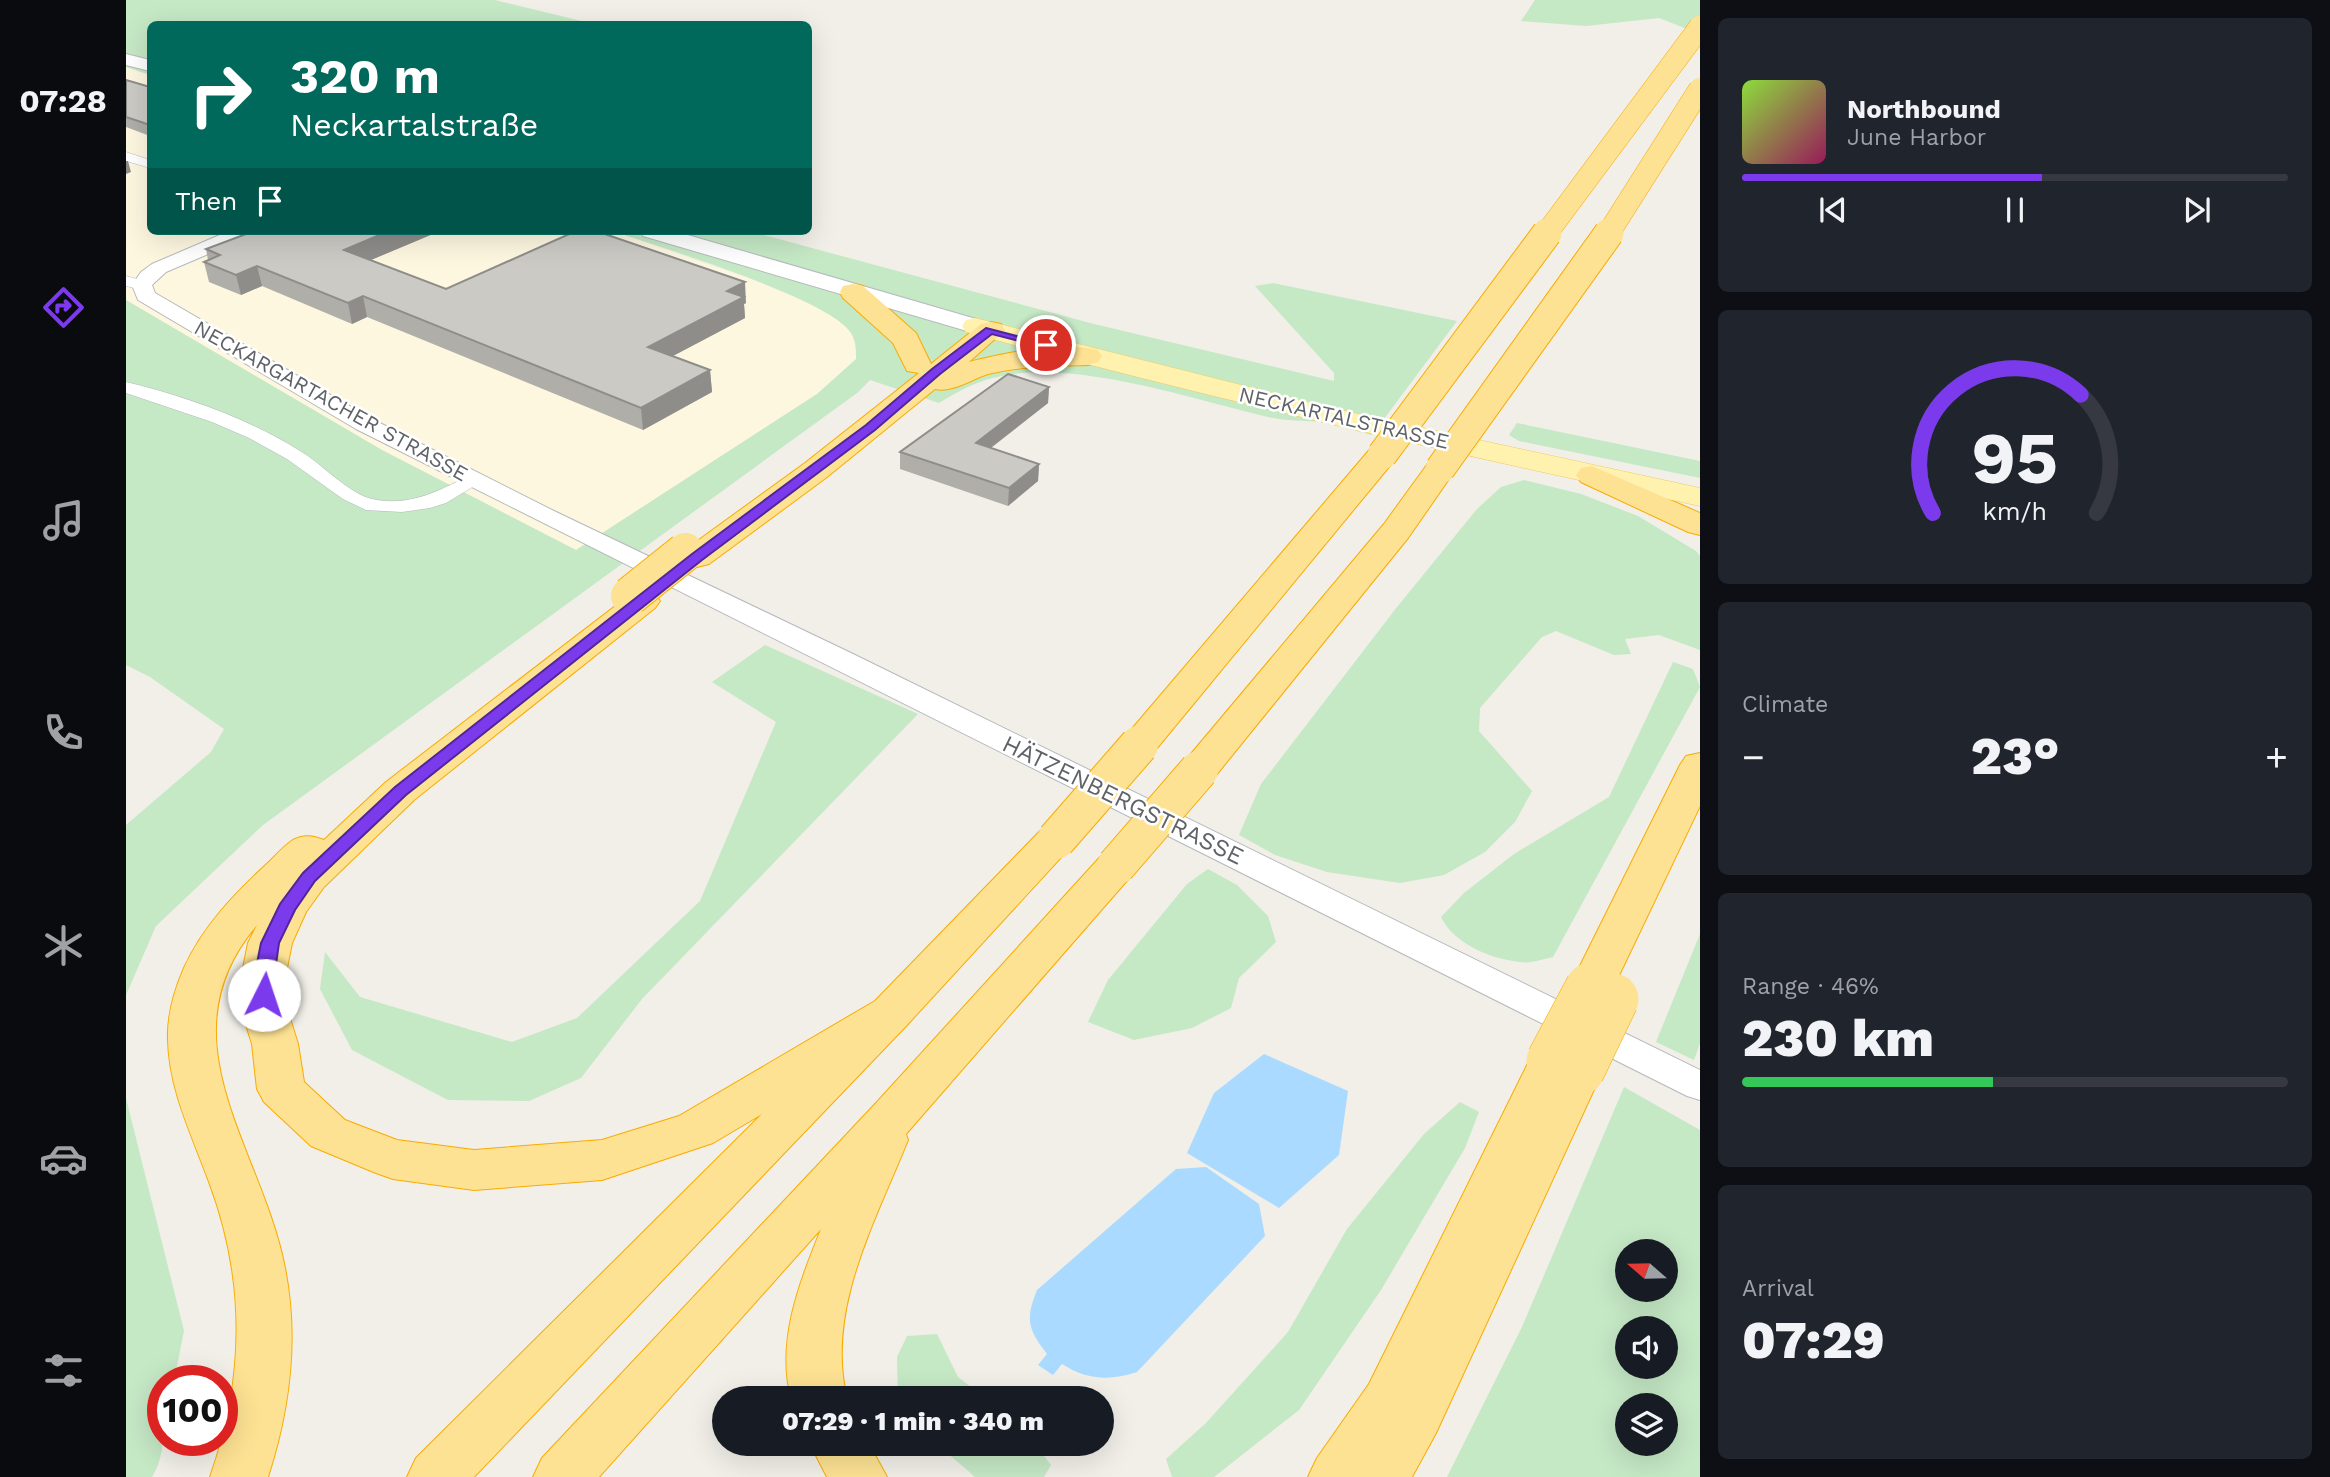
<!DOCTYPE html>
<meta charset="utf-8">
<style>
:root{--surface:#171b24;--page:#20242c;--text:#f1f3f6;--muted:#9ea1a6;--line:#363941;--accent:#7c3aed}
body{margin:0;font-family:"Work Sans",sans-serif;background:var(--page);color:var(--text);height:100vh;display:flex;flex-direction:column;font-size:26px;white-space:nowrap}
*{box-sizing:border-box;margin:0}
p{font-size:23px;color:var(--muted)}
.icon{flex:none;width:38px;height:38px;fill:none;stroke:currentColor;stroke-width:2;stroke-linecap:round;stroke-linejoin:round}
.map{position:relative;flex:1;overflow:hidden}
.details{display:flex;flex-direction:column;gap:18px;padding:18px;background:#0d0f14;width:630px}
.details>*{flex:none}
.top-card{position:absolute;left:21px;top:21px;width:665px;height:214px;border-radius:10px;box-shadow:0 7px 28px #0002;background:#00695c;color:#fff;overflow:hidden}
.needle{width:46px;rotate:290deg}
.tools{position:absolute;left:1489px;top:1239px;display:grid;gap:14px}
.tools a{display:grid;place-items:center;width:63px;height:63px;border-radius:50%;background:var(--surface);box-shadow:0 7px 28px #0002;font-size:35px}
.speed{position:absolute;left:21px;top:1365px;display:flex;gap:14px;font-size:35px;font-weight:700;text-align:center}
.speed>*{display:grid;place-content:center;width:91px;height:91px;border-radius:50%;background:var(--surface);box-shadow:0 7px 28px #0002;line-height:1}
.speed .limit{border:10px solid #d22;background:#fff;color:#111}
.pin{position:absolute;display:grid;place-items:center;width:60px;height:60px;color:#fff;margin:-30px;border:4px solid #fff;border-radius:50%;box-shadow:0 2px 7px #0007}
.me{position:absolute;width:77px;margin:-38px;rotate:4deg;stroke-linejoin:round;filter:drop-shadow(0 0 5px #0008)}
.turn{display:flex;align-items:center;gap:24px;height:147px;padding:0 28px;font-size:32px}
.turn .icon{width:91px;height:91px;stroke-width:2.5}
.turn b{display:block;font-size:49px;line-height:60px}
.then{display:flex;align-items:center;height:66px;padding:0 28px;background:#0003;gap:14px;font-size:26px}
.big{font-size:52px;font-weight:800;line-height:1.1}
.details .widget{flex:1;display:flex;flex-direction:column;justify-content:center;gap:10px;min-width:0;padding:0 24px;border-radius:10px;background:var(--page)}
.details .dial{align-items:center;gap:0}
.dial svg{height:182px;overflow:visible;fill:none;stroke:var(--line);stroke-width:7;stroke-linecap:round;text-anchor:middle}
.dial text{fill:var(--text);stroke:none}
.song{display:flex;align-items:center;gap:21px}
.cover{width:84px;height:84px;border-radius:10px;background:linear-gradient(135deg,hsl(90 70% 55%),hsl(330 70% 35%))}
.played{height:7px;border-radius:4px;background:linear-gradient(90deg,var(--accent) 55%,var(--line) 55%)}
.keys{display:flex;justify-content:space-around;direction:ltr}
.heat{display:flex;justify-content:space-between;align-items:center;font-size:38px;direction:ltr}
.charge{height:10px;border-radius:5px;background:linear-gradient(90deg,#34c759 46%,var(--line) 0)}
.trip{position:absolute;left:586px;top:1386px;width:402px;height:70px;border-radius:35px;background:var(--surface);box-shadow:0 7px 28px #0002;font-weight:800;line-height:70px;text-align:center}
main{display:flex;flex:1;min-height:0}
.menu{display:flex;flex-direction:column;width:126px;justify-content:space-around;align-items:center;background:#090b0e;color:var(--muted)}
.menu .icon{width:49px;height:49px}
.menu .active{color:var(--accent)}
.menu b{font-size:32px;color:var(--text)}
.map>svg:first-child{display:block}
</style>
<main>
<nav class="menu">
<b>07:28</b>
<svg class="icon active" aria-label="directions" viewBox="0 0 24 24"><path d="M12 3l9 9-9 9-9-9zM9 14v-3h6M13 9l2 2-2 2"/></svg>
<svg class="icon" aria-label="music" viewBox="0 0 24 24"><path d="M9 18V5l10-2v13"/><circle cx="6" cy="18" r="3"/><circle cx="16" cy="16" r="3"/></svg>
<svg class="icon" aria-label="phone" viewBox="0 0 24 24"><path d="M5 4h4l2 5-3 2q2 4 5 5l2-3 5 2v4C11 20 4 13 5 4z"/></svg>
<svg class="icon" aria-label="climate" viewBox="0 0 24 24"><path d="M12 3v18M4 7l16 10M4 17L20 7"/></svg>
<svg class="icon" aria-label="car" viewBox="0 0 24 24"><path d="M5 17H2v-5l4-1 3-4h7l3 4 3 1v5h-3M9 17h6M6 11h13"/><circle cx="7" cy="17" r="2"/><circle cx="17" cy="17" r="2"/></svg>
<svg class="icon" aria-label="filters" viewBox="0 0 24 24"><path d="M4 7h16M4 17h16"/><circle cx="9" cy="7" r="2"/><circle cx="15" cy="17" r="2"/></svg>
</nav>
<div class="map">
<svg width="1574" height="1477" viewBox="0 0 1574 1477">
<rect width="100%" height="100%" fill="#f1efe8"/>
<path fill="#fef7e0" d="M0,67L24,75V231H487L630,281L686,305L711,319L725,332L730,346V360L691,394L450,550L256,450L0,300Z"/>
<path fill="#c5e8c5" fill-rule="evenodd" d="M0,0H369L468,24H24V75L0,67Z
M1409,0H1574V34L1533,18L1460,26L1395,21Z
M487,231H623L964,323L1208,381V373L1129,286L1147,283L1331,321L1246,435C1229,431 1212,425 1195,422C1177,420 1160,421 1142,417C1066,399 951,360 876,376C852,380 833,391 813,403L744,380L731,393L137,825L30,926L0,995V825L85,752L98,729L24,677L0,665V300L256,450L450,550L691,394L730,359C730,350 730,341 725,333C703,298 533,247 487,231Z
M1391,423L1574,461V478L1393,441L1383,435Z
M1398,480L1455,494L1512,516L1570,551L1574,556V650L1533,635L1499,639L1505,654L1488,655L1430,631L1416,637L1354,708L1353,731L1406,791L1389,822L1359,852L1318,875L1274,883L1201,872L1149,855L1113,835L1135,784L1271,607L1351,509L1375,487Z
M639,645L792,714L516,999L455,1078L403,1101L322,1100L226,1050L194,989L199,952L234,997L386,1042L451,1018L574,901L650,722L586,682Z
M1547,662L1567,669L1574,687L1427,957C1417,959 1404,964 1394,962C1365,959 1328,944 1315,917L1338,893L1388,854L1483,797Z
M1082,869L1111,885L1142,916L1150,942L1113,978L1105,1008L1066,1028L1008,1040L962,1022L982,980L1061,884Z
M1574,934V1043L1568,1060L1530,1042Z
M1498,1087L1574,1130V1477H1321L1396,1327ZM1502,1251H1540V1290H1502ZM1502,1328H1540V1367H1502ZM1502,1405H1540V1444H1502Z
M0,1098L58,1331L48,1381H37C37,1411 43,1450 26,1477H0Z
M1334,1102L1353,1112L1339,1148L1255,1290L1173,1410L1088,1477H1046L1040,1459L1080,1423L1162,1332L1221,1229L1298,1134Z
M811,1334L832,1377L859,1398H772L771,1357L781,1336Z
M811,1444H909L925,1465L918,1477H849Z"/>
<path fill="#aadaff" d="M1138,1054L1222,1091L1213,1155L1153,1208L1061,1153L1088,1093Z
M1080,1167L1133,1204L1139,1236L1011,1372C983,1381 961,1380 936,1364L927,1375L912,1365L921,1354C902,1329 899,1320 911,1290L1050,1169Z"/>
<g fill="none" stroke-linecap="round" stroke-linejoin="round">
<defs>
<path id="minor" d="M0,152L24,160V168L0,161Z
M0,276L22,282L24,285L16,290L0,286Z
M0,382C59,396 123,419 174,451C195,463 223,494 246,499C282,507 311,492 342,476L349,474L358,480L320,503L304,508L276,512L240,510L217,499L161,459L123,438L86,422L0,393Z"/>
<path id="tertiary" d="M103,231H130L127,235L40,272L26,285L29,293L246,419L428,511L727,654L1574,1070V1100L1561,1096L230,429L12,300L6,285L15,272L26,264Z"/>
<path id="secondary" d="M0,54L24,60V71L0,65Z
M514,231H548L857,321L861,326L857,331L849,333L841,331L517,236Z"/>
<path id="primary" d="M849,318L1210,409L1574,488V506C1328,454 1083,398 840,332L836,326L840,320Z"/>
<path id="motorway" d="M727,284L737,286L790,333L805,364L855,324L865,322L875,324L879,330L843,362C879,353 936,341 972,350L976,356L972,362L962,365C929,366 894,366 862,374C846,379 826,393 809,389L701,477L583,564L571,567L559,564L554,557L559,550L679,463L793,373L781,371L767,343L717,298L714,292L717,286Z
M1256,446L1267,448L1272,455L1267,462L1027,753L1013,757L999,753L994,745L999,737L1245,448Z
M1314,460L1325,462L1330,469L1282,538L1087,779L1073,782L1059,779L1053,770L1059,761L1258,524L1303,462Z
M1466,466L1574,513V535L1562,532L1455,482L1450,475L1455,468Z
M517,591L529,594L534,601L529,608L288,800L198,887L180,912L166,943L159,978L162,1012L172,1044L178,1082L219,1120L271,1140L348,1150L476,1140L553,1116L749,1001L915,830L930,826L945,830L951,840L781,1025L348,1477H281L290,1458L636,1114L587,1143L476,1180L348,1190L267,1179L250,1173L185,1146L138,1102L131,1089L126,1044L116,1012L115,978L122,943L131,925C34,1039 136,1148 159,1268C173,1339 164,1409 142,1477H84C119,1379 120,1280 83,1182C66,1135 43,1090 42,1040C41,1015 48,991 58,968C77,926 110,892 144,861C151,854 159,845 167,840C178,834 187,836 198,840L260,782L505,594Z
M1574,753V806L1487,988L1481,999L1465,1004L1449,999L1443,988L1554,765L1560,756Z
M990,852L1005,856L1011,866L1005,876L780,1134L782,1140C750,1220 699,1310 721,1398H665C650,1340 674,1282 695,1229L473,1477H407L416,1458L751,1102L975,856Z
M1426,1043L1443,1049L1446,1054L1453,1052L1470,1057L1477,1070L1310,1433L1286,1477H1182L1191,1458L1243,1384L1409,1049Z
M684,1444H743L761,1477H701Z"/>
</defs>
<use href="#minor" stroke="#b5b8bc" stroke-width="1"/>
<use href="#tertiary" stroke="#b5b8bc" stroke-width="2"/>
<use href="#secondary" stroke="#b6babf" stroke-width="2"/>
<use href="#primary" stroke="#f2c960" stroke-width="1"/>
<use href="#motorway" stroke="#f9ab00" stroke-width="2"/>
<use href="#minor" fill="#fff" fill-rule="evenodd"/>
<use href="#tertiary" fill="#fff" fill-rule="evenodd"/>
<use href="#secondary" fill="#fff" fill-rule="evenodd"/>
<use href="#primary" fill="#fff2af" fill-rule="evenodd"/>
<use href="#motorway" fill="#fde293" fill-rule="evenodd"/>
<defs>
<path id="motorway-bridge-far3" d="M1420,234L1574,27
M1482,234L1574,89"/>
<path id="motorway-bridge-far2" d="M1256,455L1421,233
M1314,469L1483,233"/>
<path id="motorway-bridge-far1" d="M504,596L559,552
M930,840L1013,745
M990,866L1073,770"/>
<path id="motorway-bridge" d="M1426,1061L1465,988
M1453,1070L1487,999"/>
</defs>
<use href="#motorway-bridge-far3" stroke="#f9ab00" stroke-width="23" stroke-linecap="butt"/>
<use href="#motorway-bridge-far2" stroke="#f9ab00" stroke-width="31" stroke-linecap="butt"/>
<use href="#motorway-bridge-far1" stroke="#f9ab00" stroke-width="40" stroke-linecap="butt"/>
<use href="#motorway-bridge" stroke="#f9ab00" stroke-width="52" stroke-linecap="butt"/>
<use href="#motorway-bridge-far3" stroke="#fde293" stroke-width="22"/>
<use href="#motorway-bridge-far2" stroke="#fde293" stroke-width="29"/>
<use href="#motorway-bridge-far1" stroke="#fde293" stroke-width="38"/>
<use href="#motorway-bridge" stroke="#fde293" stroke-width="51"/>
</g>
<path fill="#afaea9" d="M0,80L24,87V136L0,127Z
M314,231L245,260L320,289L620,303L618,304L619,318L547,356L584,370L586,392L517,430L241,317L226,324L136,286L115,295L83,282L78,262L82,260L80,249Z
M923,387L922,403L865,448L913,464L912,481L882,506L774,469V452Z"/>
<path fill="#8f8d8a" d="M0,161H2L5,172L0,174Z
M263,231H314L221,270L218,250Z
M131,266L136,286L115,295L110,275Z
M619,282L620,303L618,304L619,318L524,368L522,347L601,291Z
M237,296L241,317L226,324L222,303Z
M584,370L586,392L517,430L515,408Z
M923,387L922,403L849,460L850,443Z
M913,464L912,481L882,506L883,488Z"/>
<path fill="#cccac5" stroke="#8f8d8a" stroke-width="2" d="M0,80L24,87V125L0,117Z
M128,231H263L218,250L320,289L450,231H470L619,282L601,291L618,297L522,347L584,370L515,408L237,296L222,303L131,266L110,275L78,262L94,255L80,249Z
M882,374L923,387L850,443L913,464L883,488L774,452Z"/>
<path fill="#7c3aed" stroke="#51269a" stroke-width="2" d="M860,328L925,345L920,348L866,334L814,374L749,430L576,560L280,795L189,881L169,910L153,943L145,1000H131L128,978L135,943L154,904L177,873L269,787L566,554L740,425L806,369Z"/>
<g text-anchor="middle" stroke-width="5" stroke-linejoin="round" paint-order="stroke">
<g font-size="21" fill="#5f6368" stroke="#fff">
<text transform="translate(205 401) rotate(29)" y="7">NECKARGARTACHER STRASSE</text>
<text transform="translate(1218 418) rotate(13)" y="7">NECKARTALSTRASSE</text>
</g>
<g font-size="24" fill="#5f6368" stroke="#fff">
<text transform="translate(997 800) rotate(26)" y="8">HÄTZENBERGSTRASSE</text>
</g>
</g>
</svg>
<div class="tools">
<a><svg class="needle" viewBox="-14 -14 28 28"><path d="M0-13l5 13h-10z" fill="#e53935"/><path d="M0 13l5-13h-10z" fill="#9ea1a6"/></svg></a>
<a><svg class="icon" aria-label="sound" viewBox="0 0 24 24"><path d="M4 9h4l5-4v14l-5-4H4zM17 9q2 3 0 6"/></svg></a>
<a><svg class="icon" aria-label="layers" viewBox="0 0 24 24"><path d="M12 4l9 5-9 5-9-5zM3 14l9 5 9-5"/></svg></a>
</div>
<div class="speed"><div class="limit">100</div></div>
<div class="pin" style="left:920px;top:345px;background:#d93025"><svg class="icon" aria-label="arrive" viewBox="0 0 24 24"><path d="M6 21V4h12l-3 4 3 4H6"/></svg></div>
<svg class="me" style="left:138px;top:995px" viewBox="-20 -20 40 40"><circle r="19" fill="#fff"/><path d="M0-13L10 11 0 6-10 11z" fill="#7c3aed"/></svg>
<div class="trip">07:29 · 1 min · 340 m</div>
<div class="top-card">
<div class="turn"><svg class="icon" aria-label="right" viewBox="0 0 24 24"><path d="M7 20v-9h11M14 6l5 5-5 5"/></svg><div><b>320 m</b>Neckartalstraße</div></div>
<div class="then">Then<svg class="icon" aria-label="arrive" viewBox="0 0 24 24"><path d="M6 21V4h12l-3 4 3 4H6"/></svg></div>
</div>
</div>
<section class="details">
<div class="widget">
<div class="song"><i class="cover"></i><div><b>Northbound</b><p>June Harbor</p></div></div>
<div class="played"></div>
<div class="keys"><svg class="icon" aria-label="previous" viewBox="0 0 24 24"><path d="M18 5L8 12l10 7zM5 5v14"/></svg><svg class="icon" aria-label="pause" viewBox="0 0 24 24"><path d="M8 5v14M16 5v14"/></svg><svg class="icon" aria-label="next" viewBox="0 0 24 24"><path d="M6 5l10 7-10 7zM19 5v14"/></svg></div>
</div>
<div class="widget dial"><svg viewBox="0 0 100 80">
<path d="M14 69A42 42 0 1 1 86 69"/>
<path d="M14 69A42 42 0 0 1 79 17" stroke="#7c3aed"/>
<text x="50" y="56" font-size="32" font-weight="700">95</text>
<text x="50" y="72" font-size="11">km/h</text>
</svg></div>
<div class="widget"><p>Climate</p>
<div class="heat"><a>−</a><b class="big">23°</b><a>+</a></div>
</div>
<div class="widget"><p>Range · 46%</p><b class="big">230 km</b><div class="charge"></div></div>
<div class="widget"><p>Arrival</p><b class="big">07:29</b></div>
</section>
</main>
